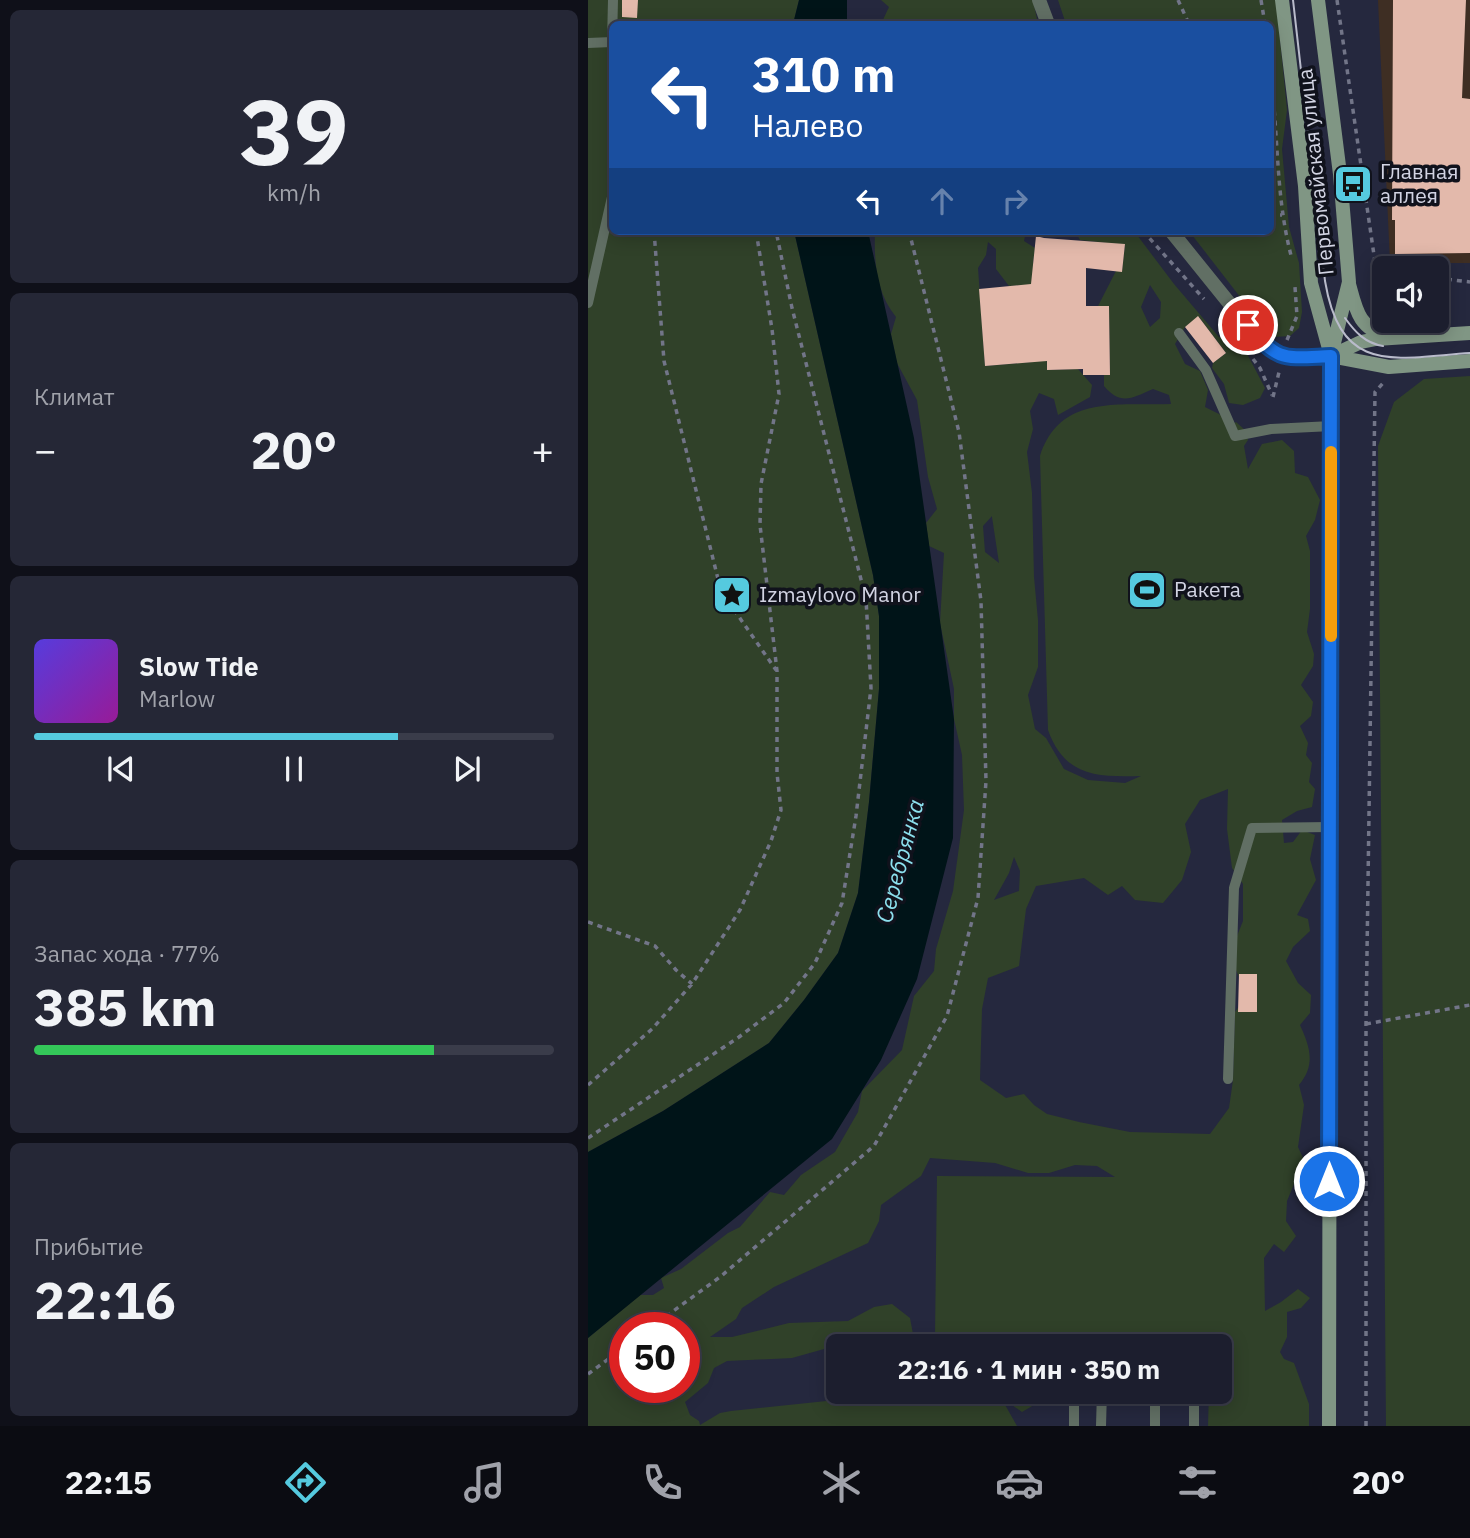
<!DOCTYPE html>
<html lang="ru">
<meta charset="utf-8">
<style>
:root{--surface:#1c1e2e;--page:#252736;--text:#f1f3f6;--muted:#a0a2aa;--line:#3a3c4a;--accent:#55cadf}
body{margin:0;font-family:"IBM Plex Sans",sans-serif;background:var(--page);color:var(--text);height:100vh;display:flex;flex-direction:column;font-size:26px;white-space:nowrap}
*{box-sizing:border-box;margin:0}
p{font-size:23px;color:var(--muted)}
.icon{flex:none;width:38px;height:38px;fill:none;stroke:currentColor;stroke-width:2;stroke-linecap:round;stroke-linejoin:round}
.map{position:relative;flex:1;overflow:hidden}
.details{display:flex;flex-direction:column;gap:10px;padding:10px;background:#0f1019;width:588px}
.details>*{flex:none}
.guide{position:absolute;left:21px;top:21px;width:665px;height:214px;border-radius:10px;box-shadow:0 4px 18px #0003,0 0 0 2px var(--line);background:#1a4fa0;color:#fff;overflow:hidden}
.tools{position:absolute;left:784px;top:256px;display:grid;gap:14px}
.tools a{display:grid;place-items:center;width:77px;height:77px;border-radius:10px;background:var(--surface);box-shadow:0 4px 18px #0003,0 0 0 2px var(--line);font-size:35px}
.speed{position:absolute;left:21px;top:1312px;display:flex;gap:14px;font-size:35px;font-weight:700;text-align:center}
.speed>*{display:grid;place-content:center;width:91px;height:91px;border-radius:50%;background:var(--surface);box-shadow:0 4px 18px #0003,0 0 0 2px var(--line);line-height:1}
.speed .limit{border:10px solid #d22;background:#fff;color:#111}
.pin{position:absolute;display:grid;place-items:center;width:60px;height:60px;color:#fff;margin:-30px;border:4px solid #fff;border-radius:50%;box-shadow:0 2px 7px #0007}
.me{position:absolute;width:77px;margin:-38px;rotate:0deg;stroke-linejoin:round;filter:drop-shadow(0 0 5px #0008)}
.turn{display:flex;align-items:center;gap:24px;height:147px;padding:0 28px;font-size:32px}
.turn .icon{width:91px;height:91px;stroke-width:2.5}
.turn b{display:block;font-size:49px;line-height:60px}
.lanes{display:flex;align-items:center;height:66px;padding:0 28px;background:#0003;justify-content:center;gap:35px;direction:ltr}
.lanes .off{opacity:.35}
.big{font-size:52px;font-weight:700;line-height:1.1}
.details .tile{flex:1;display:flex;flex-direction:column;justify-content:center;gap:10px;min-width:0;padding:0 24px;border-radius:10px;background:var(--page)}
.details .dial{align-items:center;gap:0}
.dial b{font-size:91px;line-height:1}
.song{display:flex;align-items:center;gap:21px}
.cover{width:84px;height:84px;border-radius:10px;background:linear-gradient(135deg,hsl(250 70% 55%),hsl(300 70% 35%))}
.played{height:7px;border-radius:4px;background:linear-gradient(90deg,var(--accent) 70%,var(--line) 70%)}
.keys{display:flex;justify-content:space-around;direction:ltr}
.heat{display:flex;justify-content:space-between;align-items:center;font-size:38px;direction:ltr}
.charge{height:10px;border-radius:5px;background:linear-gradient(90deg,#34c759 77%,var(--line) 0)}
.trip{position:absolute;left:238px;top:1334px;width:406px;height:70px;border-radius:10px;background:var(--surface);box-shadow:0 4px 18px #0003,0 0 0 2px var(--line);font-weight:700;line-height:70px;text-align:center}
.menu{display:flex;height:112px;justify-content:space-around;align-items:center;background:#0b0c12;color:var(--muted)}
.menu .icon{width:49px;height:49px}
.menu .active{color:var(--accent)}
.menu b{font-size:32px;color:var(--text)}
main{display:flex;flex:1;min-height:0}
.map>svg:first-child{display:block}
</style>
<main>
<section class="details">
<div class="tile dial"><b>39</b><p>km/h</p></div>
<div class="tile"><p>Климат</p>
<div class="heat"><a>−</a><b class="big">20°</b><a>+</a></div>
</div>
<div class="tile">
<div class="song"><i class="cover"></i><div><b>Slow Tide</b><p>Marlow</p></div></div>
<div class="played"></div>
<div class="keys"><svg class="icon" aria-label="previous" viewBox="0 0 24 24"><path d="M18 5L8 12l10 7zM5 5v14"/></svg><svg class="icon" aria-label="pause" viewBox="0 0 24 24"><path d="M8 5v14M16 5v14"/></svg><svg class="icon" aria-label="next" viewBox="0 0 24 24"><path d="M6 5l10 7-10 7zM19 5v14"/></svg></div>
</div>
<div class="tile"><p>Запас хода · 77%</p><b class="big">385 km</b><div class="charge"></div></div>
<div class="tile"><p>Прибытие</p><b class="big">22:16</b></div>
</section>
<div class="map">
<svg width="882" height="1426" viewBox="0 0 882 1426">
<rect width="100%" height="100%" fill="#25283e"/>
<path fill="#3e2e23" d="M790,0H882V263H802Z"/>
<path fill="#304129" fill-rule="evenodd" d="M0,0H211L205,24H24V231H206L285,575L291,616V689L281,802L270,893L250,953L216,1000L181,1043L75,1111L0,1152Z
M293,0H445L450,24H293L301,7Z
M470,0H688L699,110L694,149L701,227L711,263L714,312L711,328L702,336L686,337L680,333L601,231H682V24H478Z
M287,231H438L436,241L447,248L445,263L457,264L459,370L490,369L504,385L502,397L470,415L466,399L451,393L442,411L445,429L439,452L444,493L446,577L450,620V667L440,695L447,729L458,738L476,769L500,780L537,783L553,776C509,777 477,777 460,730L452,456C472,394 530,406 583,404L581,395L565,389C544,398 533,406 516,386V375H522L521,306H510L528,271H534L537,245L492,240L487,231H546L586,284L631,337L656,348L677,388L672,398L655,405L641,403L636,384L624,368L625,363L638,353L611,317L597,327L587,344L597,364L612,371L620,390L617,407L635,416L644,425L648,422L658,431L660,440L656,446L660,469L674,444L694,440L706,451L707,473L720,477L732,500L727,520L718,536L722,551V609L719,632L726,654L725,666L713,685L725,702L723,716L712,726L720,743L718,755L724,763L721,782L727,789L724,807L709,811L694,820L696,843L705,842L714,830L727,835L722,859L728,880L709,915L720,919L722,931L705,947L698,961L710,983L723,995L722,1013L712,1025C722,1047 728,1065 711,1085L716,1105L710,1147L716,1160L699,1201L698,1221L708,1236L696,1252L686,1244L676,1258L677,1311L693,1302L710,1289L722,1298L713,1308L699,1312V1337L692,1352L696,1359L706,1363L721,1404V1426H620L621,1391H632V1346H618L617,1339L451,1338L464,1342L468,1346H393L412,1338L429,1343L440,1338L347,1337L349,1176L527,1177L509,1166L487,1165L461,1173H440L407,1163L342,1158L333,1176L293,1205L291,1221L280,1243L186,1287L154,1308L148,1319L122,1337H144L201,1323L260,1321L286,1307L304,1304L322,1318L325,1334L312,1346H268L252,1334L236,1349L204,1358L139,1361L126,1368L120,1383L97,1402L102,1415L111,1421L112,1425L132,1413L143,1411L334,1391H398L416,1403L429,1426H0V1338L52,1295H65L76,1288L73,1278L93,1269L140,1233L152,1227L182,1192L196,1195L213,1175L247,1152L270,1112L274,1091L314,1050L326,996L346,971L348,949L365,891L376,810L374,755L366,719V689L352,623L356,553L341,546L338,523L349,509L340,477L329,400L309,363L303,334L308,317C288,292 286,263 287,231ZM400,242L408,249V269L421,286L437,285L444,362L397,366L390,268L398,255ZM562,285L573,302L572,318L562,327L553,307ZM404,516V517L411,563L397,552L395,526ZM640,789L639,829L644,868L655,884V921L647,941V968L659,995L647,1012L645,1080L641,1108L622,1134L542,1132L491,1122L459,1114L446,1105L436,1094L418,1098L392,1080L394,1009L400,978L431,966L438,909L448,886L496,878L520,895L534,886L547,900L575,903L594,880L603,852L597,824L612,800ZM426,857L432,871L431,891L406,900L421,873ZM37,1328H96V1388H37Z
M882,376V1426H798L790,446L806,402L836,379Z
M404,1391H477L470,1399L451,1402L434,1412Z"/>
<path fill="#001418" d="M211,0H259V24H205Z
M206,231H280L326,438L366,719L365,838L329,979L293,1060L244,1139L0,1338V1152L75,1111L181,1043L216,1000L250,953L270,893L281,802L291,689V616L285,575Z"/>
<path fill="#e3b9ab" d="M34,0H50L49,18L34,17Z
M805,0H878L874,98L882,99V253L807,254V220H804Z
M448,236L456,238L537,244L534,272L498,268V306H521L522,375H495V369L459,370V361L397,366L391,289L443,284Z
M610,316L638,353L625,363L597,327Z
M651,974H669V1012H650Z"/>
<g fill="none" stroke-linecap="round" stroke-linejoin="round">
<path stroke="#727588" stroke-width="3.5" stroke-dasharray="5 5" stroke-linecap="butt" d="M590,0L601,24
M673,0L677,24
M749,0L788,269L796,287
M682,71C691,134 687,197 704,259
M682,215H694
M66,231L76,361L133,591L188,670
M555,231L616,299
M788,269L796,271
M849,278L882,282
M699,340L709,316L707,287
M665,359L672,368L684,395
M685,397L692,368
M0,922L67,946L88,970L104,984
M778,1024L882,1005
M0,1085L64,1029L104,984L152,910L183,841L193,810L189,773V671L172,525L173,484L191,394L184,329L168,231
M0,1138L151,1037L196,1003L227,963L254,903L268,816L283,688L278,599L204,308L188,231
M62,1328L132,1277L286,1146L359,1016L390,898L398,781L393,601L371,432L321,231
M0,1374L37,1347
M778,1426V1024L787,392L796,382"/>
<path stroke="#616f64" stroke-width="10" d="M24,42L25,0
M0,43L24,42
M456,231L482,232
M0,303L24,197
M591,333L618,370L647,436L683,429L744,426
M640,1079L646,888L664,828L742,827
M567,1391V1426
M606,1391V1426
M486,1426V1391
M513,1426L514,1391"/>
<path stroke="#616f64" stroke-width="14" d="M451,0L460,24
M583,231L675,345C695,361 718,357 743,356"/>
<path stroke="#809684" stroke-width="14" d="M694,0L717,186L723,283L743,356L741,1426
M730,0L752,174L761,282L743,355
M761,284C768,310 771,329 800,336
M743,356L773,342L788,339L882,333
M743,356L801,367L882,361"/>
<path stroke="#b9bbcb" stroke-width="2" d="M705,0L737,281C753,376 806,358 882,353
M757,318C767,332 777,343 795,346"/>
</g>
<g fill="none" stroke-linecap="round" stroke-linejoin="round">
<defs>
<path id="route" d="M660,325C690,363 697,358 743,356L741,1181"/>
</defs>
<use href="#route" stroke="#114b97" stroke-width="18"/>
<use href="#route" stroke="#1a73e8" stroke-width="12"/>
<path stroke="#f59e0b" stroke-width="12" d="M743,636V452"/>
</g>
<defs>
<symbol id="bus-square" viewBox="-11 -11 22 22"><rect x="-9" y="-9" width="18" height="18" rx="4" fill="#55cadf" stroke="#10121c"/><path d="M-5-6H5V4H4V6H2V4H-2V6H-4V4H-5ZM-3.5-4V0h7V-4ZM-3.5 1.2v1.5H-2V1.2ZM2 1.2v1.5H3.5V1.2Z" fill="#111"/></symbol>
<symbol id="stadium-square" viewBox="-11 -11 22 22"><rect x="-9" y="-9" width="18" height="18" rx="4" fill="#55cadf" stroke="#10121c"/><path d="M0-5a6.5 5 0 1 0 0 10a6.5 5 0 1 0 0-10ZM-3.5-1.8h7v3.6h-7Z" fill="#111"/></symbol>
<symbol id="sight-square" viewBox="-11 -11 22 22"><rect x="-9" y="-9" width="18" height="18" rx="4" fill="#55cadf" stroke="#10121c"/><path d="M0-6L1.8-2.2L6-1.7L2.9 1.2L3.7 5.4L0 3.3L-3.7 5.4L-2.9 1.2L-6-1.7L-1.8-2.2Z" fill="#111"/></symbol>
</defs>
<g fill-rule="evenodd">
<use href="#bus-square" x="743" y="162" width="44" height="44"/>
<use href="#stadium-square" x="537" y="568" width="44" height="44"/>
<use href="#sight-square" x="122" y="573" width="44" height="44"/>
</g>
<g text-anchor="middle" stroke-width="7" stroke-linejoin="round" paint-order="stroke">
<g font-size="21" fill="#d2d4e3" stroke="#10121c">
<text transform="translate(728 172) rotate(-96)" y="7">Первомайская улица</text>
</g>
<g font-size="21" fill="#d2d4e3" stroke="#10121c" text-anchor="start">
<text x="792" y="179">Главная<tspan x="792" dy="24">аллея</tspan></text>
<text x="586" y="597">Ракета</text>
<text x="171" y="602">Izmaylovo Manor</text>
</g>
<g font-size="23" font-style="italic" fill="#8ce0ee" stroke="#10121c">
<text transform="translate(312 861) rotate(-75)" y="8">Серебрянка</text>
</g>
</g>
</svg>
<div class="tools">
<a><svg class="icon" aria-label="sound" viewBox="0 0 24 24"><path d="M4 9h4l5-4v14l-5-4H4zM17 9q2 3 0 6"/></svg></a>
</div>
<div class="speed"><div class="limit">50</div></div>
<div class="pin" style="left:660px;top:325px;background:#d93025"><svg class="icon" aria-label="arrive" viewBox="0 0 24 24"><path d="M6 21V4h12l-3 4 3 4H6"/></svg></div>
<svg class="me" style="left:741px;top:1181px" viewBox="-20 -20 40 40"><circle r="17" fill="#1a73e8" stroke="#fff" stroke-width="3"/><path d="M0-11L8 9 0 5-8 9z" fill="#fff"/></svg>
<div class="trip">22:16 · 1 мин · 350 m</div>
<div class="guide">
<div class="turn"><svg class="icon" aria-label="left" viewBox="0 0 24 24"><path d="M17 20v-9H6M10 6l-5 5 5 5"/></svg><div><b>310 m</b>Налево</div></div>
<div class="lanes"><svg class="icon" aria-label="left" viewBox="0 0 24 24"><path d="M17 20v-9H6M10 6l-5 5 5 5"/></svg><svg class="icon off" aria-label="ahead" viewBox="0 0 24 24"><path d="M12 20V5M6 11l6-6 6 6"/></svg><svg class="icon off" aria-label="right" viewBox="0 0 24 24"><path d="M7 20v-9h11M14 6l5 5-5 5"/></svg></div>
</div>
</div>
</main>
<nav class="menu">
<b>22:15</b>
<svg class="icon active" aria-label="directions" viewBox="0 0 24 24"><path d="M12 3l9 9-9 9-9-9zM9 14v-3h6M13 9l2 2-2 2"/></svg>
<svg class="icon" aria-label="music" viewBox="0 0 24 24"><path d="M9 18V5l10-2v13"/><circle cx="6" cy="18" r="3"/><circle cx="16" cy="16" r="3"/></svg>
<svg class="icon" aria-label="phone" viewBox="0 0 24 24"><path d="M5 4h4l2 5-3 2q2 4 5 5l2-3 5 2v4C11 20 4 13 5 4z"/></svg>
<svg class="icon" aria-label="climate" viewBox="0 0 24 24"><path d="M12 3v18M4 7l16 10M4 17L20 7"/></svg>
<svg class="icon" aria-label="car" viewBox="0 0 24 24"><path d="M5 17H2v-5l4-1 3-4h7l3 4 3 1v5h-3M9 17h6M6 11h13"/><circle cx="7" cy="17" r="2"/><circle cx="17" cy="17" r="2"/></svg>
<svg class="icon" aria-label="filters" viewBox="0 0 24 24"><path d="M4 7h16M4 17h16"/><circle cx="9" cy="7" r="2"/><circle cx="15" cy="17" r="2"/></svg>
<b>20°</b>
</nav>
